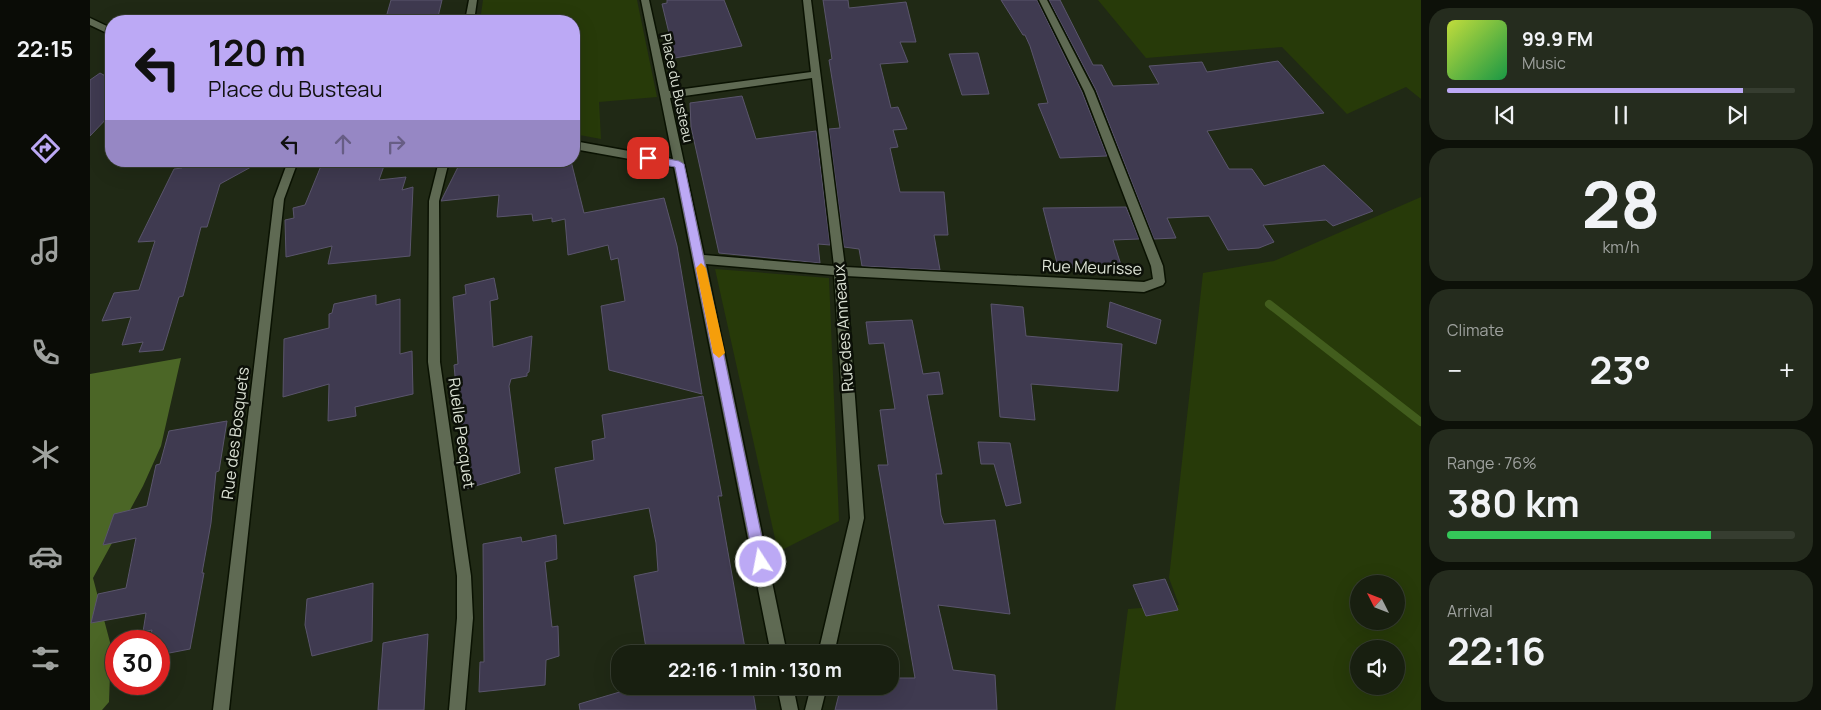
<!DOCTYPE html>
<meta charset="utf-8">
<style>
:root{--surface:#181f10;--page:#252c1e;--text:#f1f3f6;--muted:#9fa29f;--line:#363d30;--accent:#bca9f5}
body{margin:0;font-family:Manrope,sans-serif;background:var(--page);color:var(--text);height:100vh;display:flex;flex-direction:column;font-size:19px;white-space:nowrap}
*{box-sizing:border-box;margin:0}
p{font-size:16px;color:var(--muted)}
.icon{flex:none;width:28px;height:28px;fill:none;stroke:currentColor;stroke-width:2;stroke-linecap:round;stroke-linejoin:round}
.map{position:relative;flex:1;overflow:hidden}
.panel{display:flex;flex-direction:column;gap:8px;padding:8px;background:#0d1109;width:400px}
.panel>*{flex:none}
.hud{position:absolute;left:15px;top:15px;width:475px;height:152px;border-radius:20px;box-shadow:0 5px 20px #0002,0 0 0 1px var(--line);background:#bca9f5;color:#111;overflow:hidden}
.needle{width:32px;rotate:312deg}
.fabs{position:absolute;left:1260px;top:575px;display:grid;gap:10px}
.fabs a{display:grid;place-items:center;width:55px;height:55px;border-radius:50%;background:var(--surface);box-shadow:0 5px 20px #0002,0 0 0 1px var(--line);font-size:25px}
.speed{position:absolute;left:15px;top:630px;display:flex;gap:10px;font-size:25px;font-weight:700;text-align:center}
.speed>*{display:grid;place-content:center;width:65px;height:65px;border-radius:50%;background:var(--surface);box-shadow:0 5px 20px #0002,0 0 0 1px var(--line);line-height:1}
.speed .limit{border:8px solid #d22;background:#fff;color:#111}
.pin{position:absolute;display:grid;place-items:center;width:42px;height:42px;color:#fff;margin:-21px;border-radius:10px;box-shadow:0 2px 8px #0006}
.me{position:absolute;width:55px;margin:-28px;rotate:349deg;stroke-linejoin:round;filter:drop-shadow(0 0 4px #0008)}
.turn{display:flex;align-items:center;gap:18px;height:105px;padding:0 20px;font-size:22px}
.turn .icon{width:65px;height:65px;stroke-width:2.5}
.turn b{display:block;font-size:35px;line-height:42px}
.lanes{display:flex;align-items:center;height:48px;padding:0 20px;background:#0003;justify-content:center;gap:25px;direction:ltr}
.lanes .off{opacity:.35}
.big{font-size:38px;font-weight:700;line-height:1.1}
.panel .card{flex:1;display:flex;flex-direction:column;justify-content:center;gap:8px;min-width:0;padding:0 18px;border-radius:20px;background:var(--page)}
.panel .dial{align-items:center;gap:0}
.dial b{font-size:65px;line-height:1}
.song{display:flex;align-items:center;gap:15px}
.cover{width:60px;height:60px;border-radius:8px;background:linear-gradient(135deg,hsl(70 70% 55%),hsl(140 70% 35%))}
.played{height:5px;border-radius:2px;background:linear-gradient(90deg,var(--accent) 85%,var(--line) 85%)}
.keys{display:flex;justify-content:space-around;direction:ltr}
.heat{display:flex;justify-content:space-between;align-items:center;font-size:28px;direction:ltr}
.charge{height:8px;border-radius:4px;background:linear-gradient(90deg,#34c759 76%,var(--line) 0)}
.trip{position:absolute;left:521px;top:645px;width:288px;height:50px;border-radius:20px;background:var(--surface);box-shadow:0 5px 20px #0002,0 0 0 1px var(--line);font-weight:700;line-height:50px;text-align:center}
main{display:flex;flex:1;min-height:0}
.tabs{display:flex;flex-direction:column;width:90px;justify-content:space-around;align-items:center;background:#0a0c06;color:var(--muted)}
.tabs .icon{width:35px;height:35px}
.tabs .on{color:var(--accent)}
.tabs b{font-size:22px;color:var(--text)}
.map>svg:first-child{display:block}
</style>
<main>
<nav class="tabs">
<b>22:15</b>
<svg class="icon on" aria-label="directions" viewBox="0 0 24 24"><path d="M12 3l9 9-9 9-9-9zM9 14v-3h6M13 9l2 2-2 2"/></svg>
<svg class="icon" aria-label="music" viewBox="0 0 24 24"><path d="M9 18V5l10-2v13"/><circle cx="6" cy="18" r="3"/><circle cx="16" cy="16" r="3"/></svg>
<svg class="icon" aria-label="phone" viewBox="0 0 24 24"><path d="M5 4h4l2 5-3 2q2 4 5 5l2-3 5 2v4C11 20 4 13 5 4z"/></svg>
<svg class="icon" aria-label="climate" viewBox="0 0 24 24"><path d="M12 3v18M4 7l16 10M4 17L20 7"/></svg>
<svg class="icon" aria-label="car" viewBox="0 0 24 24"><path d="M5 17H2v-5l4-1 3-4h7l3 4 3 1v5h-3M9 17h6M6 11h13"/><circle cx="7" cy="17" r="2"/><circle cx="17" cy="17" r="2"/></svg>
<svg class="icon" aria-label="filters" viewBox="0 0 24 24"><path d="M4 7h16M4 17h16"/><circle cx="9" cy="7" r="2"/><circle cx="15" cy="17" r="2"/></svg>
</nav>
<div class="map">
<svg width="1331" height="710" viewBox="0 0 1331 710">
<rect width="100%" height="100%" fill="#202915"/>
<path fill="#273a09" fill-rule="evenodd" d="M393,0H547L567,97L509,102L511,139L484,134V21H390Z
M1008,0H1331V99L1316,87L1257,114L1192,47L1056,58Z
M1331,197V710H1025L1038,609L1089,605L1079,578L1113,273L1184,261ZM1269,584H1306V621H1269ZM1269,649H1306V686H1269Z
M625,269L739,278L749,521L688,552Z"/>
<path fill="#4b6626" d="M91,358L71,446L53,486L3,578L21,646L19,702L12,710H0V374Z"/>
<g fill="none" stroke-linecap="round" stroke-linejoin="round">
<path stroke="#425d1d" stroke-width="8" d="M1179,304L1331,422"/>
</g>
<path fill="#3f3a50" stroke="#5a556c" d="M301,0H352L347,21H295Z
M577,0H634L652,46L585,58L572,4L577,3Z
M733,0H758L759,8L816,2L826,42H810L818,62L790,64L801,108L808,107L817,129L803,130L808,147L800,148L810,192H854L858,235H844L850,270L772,266L769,249L754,247L739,129L750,128L739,60L742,59Z
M911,0H947L992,92L1017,156L970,158L948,104L958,103L940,46L935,35H933Z
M959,0H970L1003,65H1012L1023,86L1069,84L1059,66L1112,62L1117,72L1188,61L1234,113L1117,131L1139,169H1162L1174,186L1234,165L1283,211L1243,226L1236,220L1173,225L1184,242L1169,248L1138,250L1119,216L1077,218L1086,238L1064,239L1006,90Z
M888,53L899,94L872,95L859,54Z
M10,73L21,79V114L0,136V80Z
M652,96L666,139L726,131L740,245L728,244L730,263L629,253L601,127L600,103Z
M124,161H172L130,184L117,227H111L93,296L89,297L73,350L49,352L53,342L32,345L41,317L12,321L24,293L49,290L65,241L48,242L84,169L92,168L93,165Z
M233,161L295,163L289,180L316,177L312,190L323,187L320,256L238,264L242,246L196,257L195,220L204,218L203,208L215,205Z
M371,161H481L494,213L574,198L587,246L612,394L519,370L511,306L535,301L528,258L521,260L518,245L478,255L475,219L462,222V218L443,221L442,214L407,217L409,195L351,201Z
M1036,207L1049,239L1023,240L1032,268L968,267L953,208Z
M404,278L408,299L400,301L403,347L442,336L439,372L437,373V376L421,379L419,386L430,473L375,489L364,365L368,364L363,297L376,294L375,285Z
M286,295V305L310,299V354L322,351L323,394L265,407L266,416L238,421L239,384L193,397L194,339L239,328V314L242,313L244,304Z
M1020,302L1071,320L1066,344L1017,327Z
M901,304L933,307L936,336L1032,344L1028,391L941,384L945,420L910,417Z
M822,320L833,374L849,372L853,394L837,395L852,474H846L851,515L854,524L905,520L920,614L848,605L863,670L905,675L907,710H745L751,686H800V678H825L788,465H798L790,410L805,409L794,343L779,344L776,322Z
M613,396L632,496H628L656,654H557L544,576L568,571L566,543L559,508L474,524L465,468L504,460L502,441L515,438L512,415Z
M137,421L129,471L126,472L121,523L112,573H114L100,649L69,655V641H59L62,630L53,632L56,613L1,623L8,594L36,588L46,538L13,545L24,514L57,506L66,465L70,464L79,431Z
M888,442L920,443L931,503L916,506L904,464H891Z
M466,535L467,559L455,562L462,627L468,626L469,656L456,660L455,685L389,692L390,662H394L393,544L431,537L432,542Z
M1075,579L1088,610L1056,616L1043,585Z
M283,583L282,641L222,656L215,625L217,599Z
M338,634L334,710H288L293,643Z
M550,686H662L666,710H490L489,704Z"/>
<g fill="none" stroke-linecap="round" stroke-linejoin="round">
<defs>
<path id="minor" d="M379,0H387L384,21H375Z
M551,0H559L579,91L721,72L713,0H721L755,267L1054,282L1063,279L1061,266L994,91L949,0H957L1004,91L1073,266L1075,282L1073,285L1054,292L756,276L774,518L744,654H728L760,518L744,275L616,264L697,654H681L584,167L484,149V141L583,159ZM722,78L744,266L614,255L580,98Z
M0,18L21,28V35L0,25Z
M198,161H208L194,199L139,710H123L184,199Z
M349,161H359L349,201L350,362L381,576L383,618L375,710H359L367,618V576L338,362L339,201Z
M687,686H703L708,710H692Z
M721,686H737L731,710H715Z"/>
</defs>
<use href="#minor" stroke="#0a1202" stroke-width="3"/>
<use href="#minor" fill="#5f6a53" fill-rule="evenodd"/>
</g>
<path fill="#bca9f5" stroke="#7a6e9f" d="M558,155L589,161L594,164L677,562L675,566L671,568L666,566L664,562L585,167L554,161L553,158Z"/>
<path fill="#f59e0b" d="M611,263L616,268L635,353L629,358L623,353L606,268Z"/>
<g text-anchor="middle" stroke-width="5" stroke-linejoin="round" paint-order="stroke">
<g font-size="14" fill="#dbe1d4" stroke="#0c1008">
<text transform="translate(587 88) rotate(78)" y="5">Place du Busteau</text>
</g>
<g font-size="16" fill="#dbe1d4" stroke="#0c1008">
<text transform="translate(1002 267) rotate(2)" y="6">Rue Meurisse</text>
<text transform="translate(753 328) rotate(-94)" y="6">Rue des Anneaux</text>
<text transform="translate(145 433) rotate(-83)" y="6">Rue des Bosquets</text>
<text transform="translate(372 433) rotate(82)" y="6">Ruelle Pecquet</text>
</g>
</g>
</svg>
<div class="fabs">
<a><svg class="needle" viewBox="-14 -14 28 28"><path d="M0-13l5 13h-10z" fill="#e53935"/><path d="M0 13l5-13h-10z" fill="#9fa29f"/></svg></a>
<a><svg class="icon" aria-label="sound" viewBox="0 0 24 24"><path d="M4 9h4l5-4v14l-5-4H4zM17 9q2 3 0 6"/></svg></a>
</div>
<div class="speed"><div class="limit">30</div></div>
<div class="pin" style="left:558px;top:158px;background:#d93025"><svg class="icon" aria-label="arrive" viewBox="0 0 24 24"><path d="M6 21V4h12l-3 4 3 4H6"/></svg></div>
<svg class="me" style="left:671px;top:562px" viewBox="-20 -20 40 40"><circle r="17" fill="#bca9f5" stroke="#fff" stroke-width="3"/><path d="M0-11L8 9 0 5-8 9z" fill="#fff"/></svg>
<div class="trip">22:16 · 1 min · 130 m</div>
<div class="hud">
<div class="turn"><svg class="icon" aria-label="left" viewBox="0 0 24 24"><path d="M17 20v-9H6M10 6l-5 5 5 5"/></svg><div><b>120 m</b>Place du Busteau</div></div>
<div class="lanes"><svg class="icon" aria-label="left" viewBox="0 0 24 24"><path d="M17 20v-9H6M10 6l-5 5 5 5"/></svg><svg class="icon off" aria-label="ahead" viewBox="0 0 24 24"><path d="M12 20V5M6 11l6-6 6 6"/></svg><svg class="icon off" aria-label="right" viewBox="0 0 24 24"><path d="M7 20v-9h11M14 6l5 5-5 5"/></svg></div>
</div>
</div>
<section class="panel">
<div class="card">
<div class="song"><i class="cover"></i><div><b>99.9 FM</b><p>Music</p></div></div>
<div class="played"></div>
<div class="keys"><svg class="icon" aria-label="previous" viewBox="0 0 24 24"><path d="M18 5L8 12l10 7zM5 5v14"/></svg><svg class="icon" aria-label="pause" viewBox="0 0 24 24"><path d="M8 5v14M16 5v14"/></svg><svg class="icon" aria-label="next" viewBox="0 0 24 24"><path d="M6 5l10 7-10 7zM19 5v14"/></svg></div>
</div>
<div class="card dial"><b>28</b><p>km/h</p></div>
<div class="card"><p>Climate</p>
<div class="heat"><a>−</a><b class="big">23°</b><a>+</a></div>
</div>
<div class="card"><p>Range · 76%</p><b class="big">380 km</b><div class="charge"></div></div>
<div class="card"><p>Arrival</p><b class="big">22:16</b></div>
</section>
</main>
